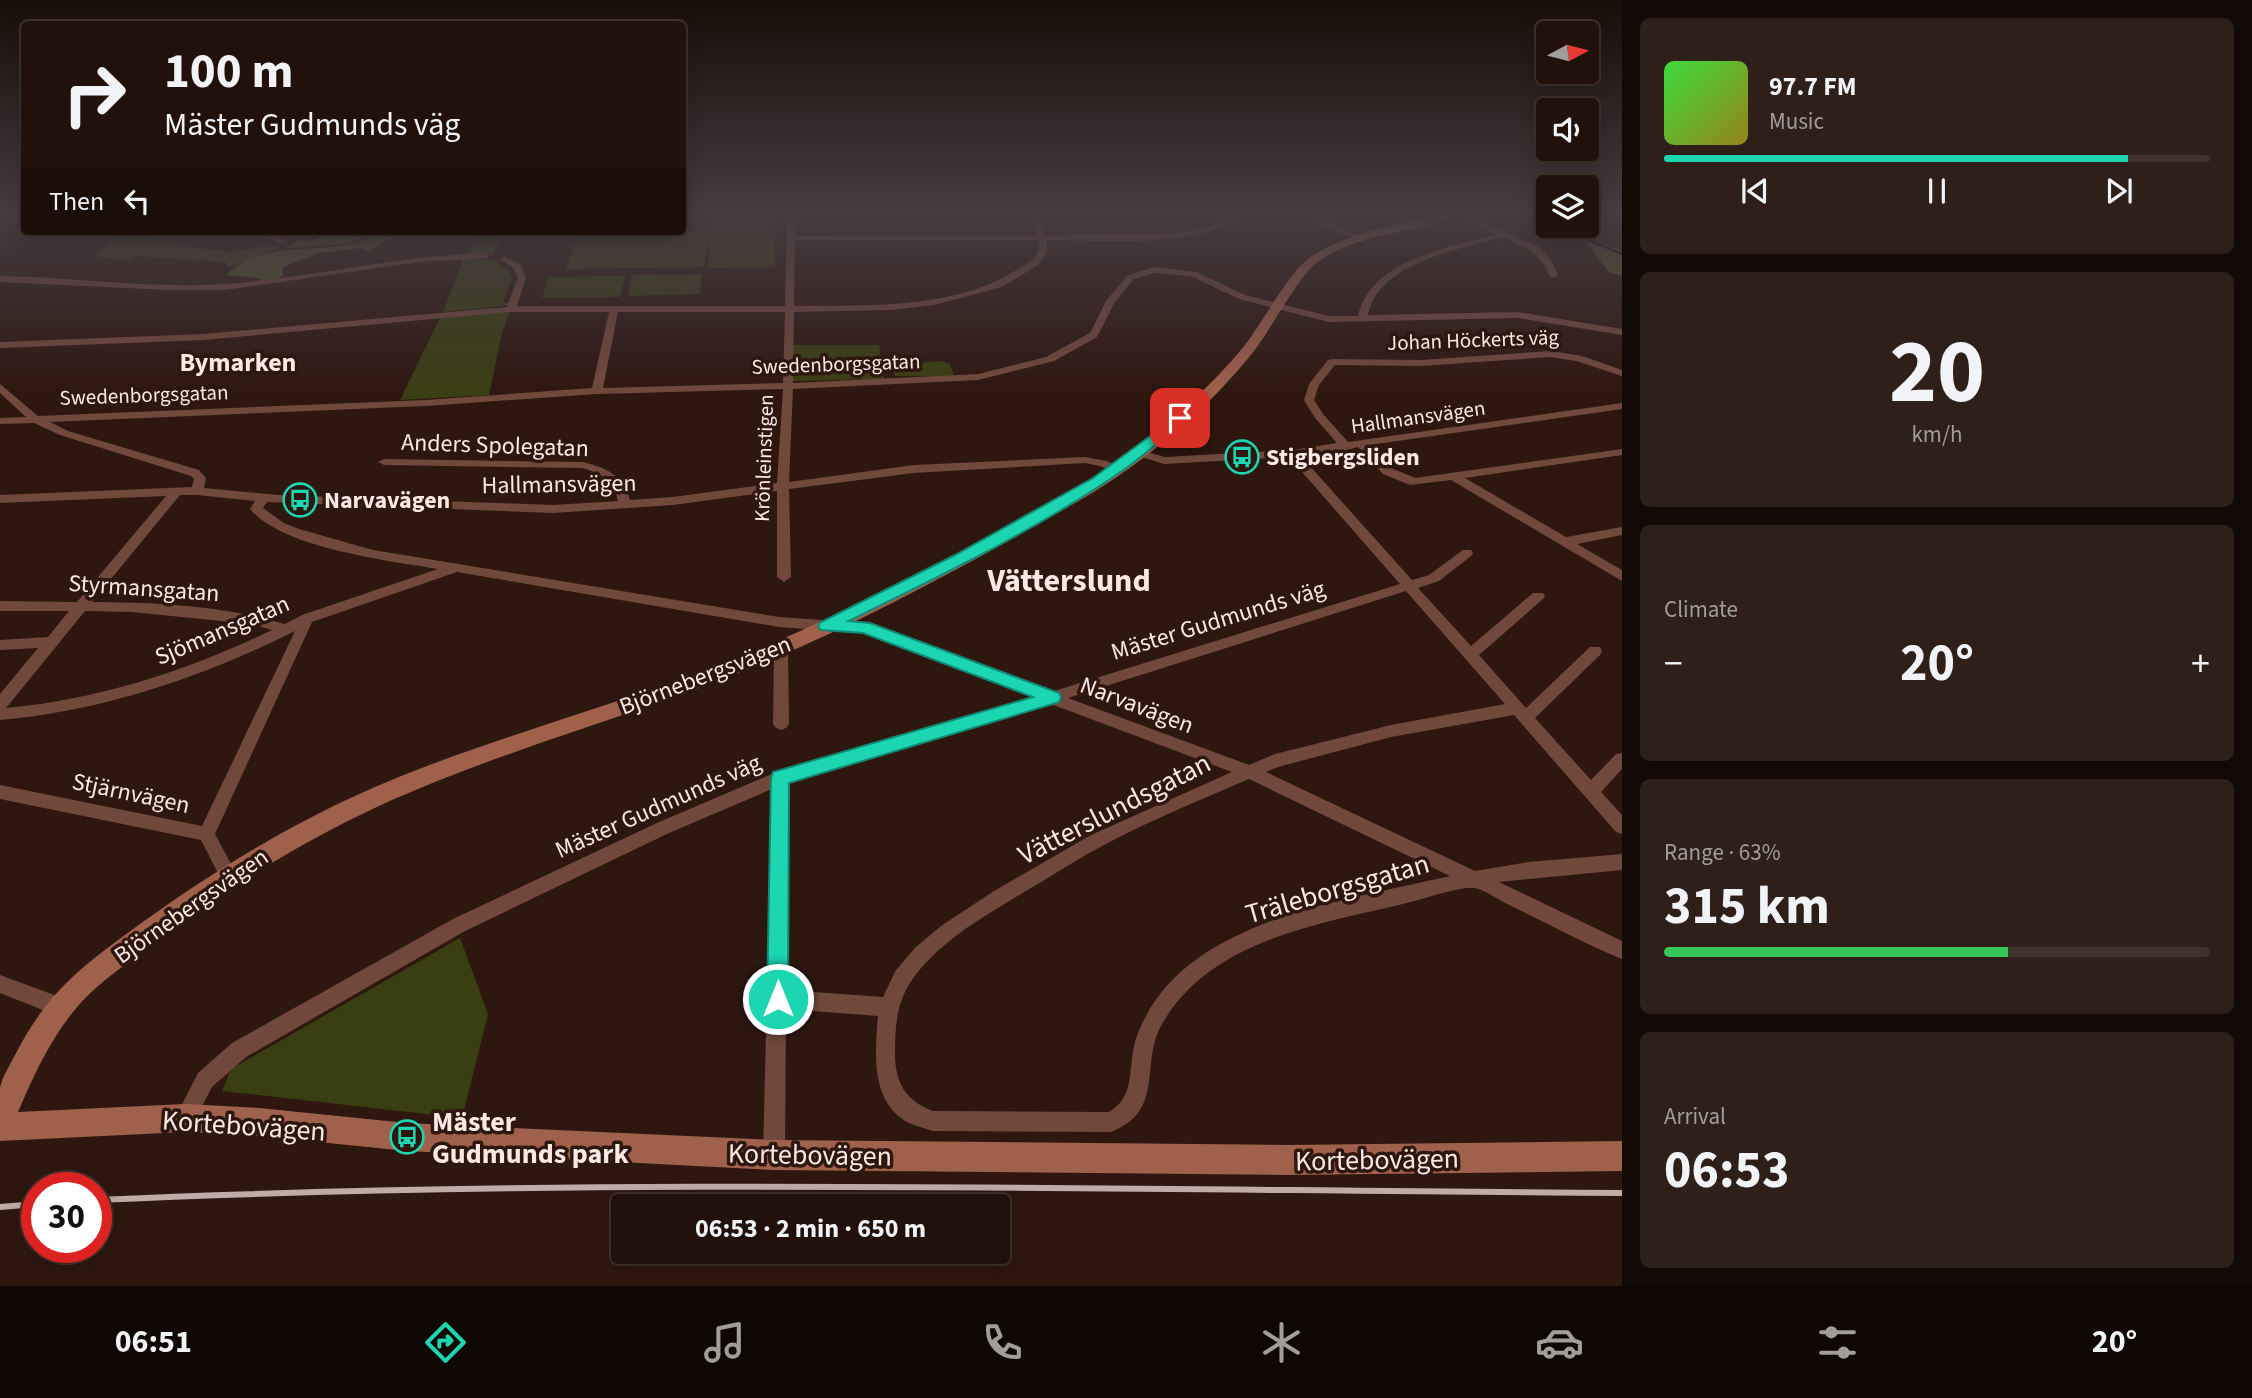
<!DOCTYPE html>
<meta charset="utf-8">
<style>
:root{--surface:#22110b;--page:#2e1f19;--text:#f1f3f6;--muted:#a29d9d;--line:#3f312c;--accent:#1cd5b1}
body{margin:0;font-family:"Source Sans 3",sans-serif;background:var(--page);color:var(--text);height:100vh;display:flex;flex-direction:column;font-size:26px;white-space:nowrap}
*{box-sizing:border-box;margin:0}
p{font-size:23px;color:var(--muted)}
.icon{flex:none;width:38px;height:38px;fill:none;stroke:currentColor;stroke-width:2;stroke-linecap:round;stroke-linejoin:round}
.map{position:relative;flex:1;overflow:hidden}
.side{display:flex;flex-direction:column;gap:18px;padding:18px;background:#130906;width:630px}
.side>*{flex:none}
.guide{position:absolute;left:21px;top:21px;width:665px;height:214px;border-radius:7px;box-shadow:0 4px 18px #0003,0 0 0 2px var(--line);background:#22110b;color:var(--text);overflow:hidden}
.needle{width:46px;rotate:83deg}
.controls{position:absolute;left:1536px;top:21px;display:grid;gap:14px}
.controls a{display:grid;place-items:center;width:63px;height:63px;border-radius:7px;background:var(--surface);box-shadow:0 4px 18px #0003,0 0 0 2px var(--line);font-size:35px}
.speed{position:absolute;left:21px;top:1172px;display:flex;gap:14px;font-size:35px;font-weight:700;text-align:center}
.speed>*{display:grid;place-content:center;width:91px;height:91px;border-radius:50%;background:var(--surface);box-shadow:0 4px 18px #0003,0 0 0 2px var(--line);line-height:1}
.speed .limit{border:10px solid #d22;background:#fff;color:#111}
.pin{position:absolute;display:grid;place-items:center;width:60px;height:60px;color:#fff;margin:-30px;border-radius:14px;box-shadow:0 4px 10px #0006}
.me{position:absolute;width:77px;margin:-38px;rotate:0deg;stroke-linejoin:round;filter:drop-shadow(0 0 5px #0008)}
.turn{display:flex;align-items:center;gap:24px;height:147px;padding:0 28px;font-size:32px}
.turn .icon{width:91px;height:91px;stroke-width:2.5}
.turn b{display:block;font-size:49px;line-height:60px}
.then{display:flex;align-items:center;height:66px;padding:0 28px;background:#0003;gap:14px;font-size:26px}
.big{font-size:52px;font-weight:700;line-height:1.1}
.side .tile{flex:1;display:flex;flex-direction:column;justify-content:center;gap:10px;min-width:0;padding:0 24px;border-radius:10px;background:var(--page)}
.side .dial{align-items:center;gap:0}
.dial b{font-size:91px;line-height:1}
.song{display:flex;align-items:center;gap:21px}
.cover{width:84px;height:84px;border-radius:10px;background:linear-gradient(135deg,hsl(120 70% 55%),hsl(50 70% 35%))}
.played{height:7px;border-radius:4px;background:linear-gradient(90deg,var(--accent) 85%,var(--line) 85%)}
.keys{display:flex;justify-content:space-around;direction:ltr}
.heat{display:flex;justify-content:space-between;align-items:center;font-size:38px;direction:ltr}
.charge{height:10px;border-radius:5px;background:linear-gradient(90deg,#34c759 63%,var(--line) 0)}
.trip{position:absolute;left:611px;top:1194px;width:399px;height:70px;border-radius:7px;background:var(--surface);box-shadow:0 4px 18px #0003,0 0 0 2px var(--line);font-weight:700;line-height:70px;text-align:center}
.menu{display:flex;height:112px;justify-content:space-around;align-items:center;background:#0e0704;color:var(--muted)}
.menu .icon{width:49px;height:49px}
.menu .on{color:var(--accent)}
.menu b{font-size:32px;color:var(--text)}
main{display:flex;flex:1;min-height:0}
.map>svg:first-child{display:block}
</style>
<main>
<div class="map">
<svg width="1622" height="1286" viewBox="0 0 1622 1286">
<rect width="100%" height="100%" fill="#2e170f"/>
<path fill="#3a3e13" d="M1587,213H1607L1602,241L1561,226H1587Z
M774,214L775,267L708,268L713,215Z
M709,230L704,267L566,269L579,232Z
M124,231H143L140,234L160,236L154,242L235,253L268,245L280,248L229,268L226,262L136,256L127,261L93,256Z
M478,231H504L493,255L468,254Z
M464,257C476,262 488,259 501,261L498,264L508,269L512,278L503,303H510L509,305L443,312Z
M702,274L700,294L628,296L632,275Z
M625,276L620,297L542,298L549,277Z
M510,311L502,333L489,395L400,400L441,316Z
M793,345H879L884,379L793,381Z
M941,361L950,364L954,376H895L892,365Z
M460,938L488,1014L462,1118L222,1091L231,1069Z"/>
<path fill="#515627" d="M387,231H404L369,251L361,248L319,253L283,267V275L273,281L264,282L258,278L226,275C258,243 311,252 351,244C363,241 375,236 387,231Z
M372,232H378L345,244L285,248L300,240L312,241L325,234L342,236Z
M1583,235L1622,251V276L1609,272L1581,237Z"/>
<g fill="none" stroke-linecap="round" stroke-linejoin="round">
<path stroke="#00061b" stroke-width="2.5" d="M1527,213L1549,223
M1556,226L1622,254"/>
<path fill="#71493c" fill-rule="evenodd" d="M787,213H795V236L1037,235L1029,213H1037L1045,235L1178,233L1208,227L1234,213H1244C1203,250 1100,240 1047,240V253L1038,265L1002,287L934,305L892,310L794,312L793,383L978,374L1046,357L1090,333L1106,301L1128,275L1155,267L1196,272L1245,295L1329,316H1358C1370,260 1450,247 1495,234L1453,213H1462L1541,248L1552,261L1558,276L1551,278C1536,248 1532,251 1502,237C1460,250 1378,262 1368,315L1518,312L1622,329V335L1518,318L1329,322L1239,299L1191,276L1155,273L1134,279L1115,302L1097,337L1054,361L978,380L793,389L789,482L914,465L1085,457L1107,461L1122,469L1116,473L1100,466L1085,463L914,473L789,489L791,577L784,582L777,577V491L673,505L553,513L267,502L263,508L284,523L299,529L373,550L779,617L864,623L1051,692L1400,584L1289,457L1164,464L1132,454V450L1136,449L1165,457L1292,450L1337,443L1315,418L1304,400L1309,384L1328,360L1332,359L1421,360L1550,351L1582,356L1622,370V376L1576,361L1550,357L1421,366L1335,365L1319,385L1314,400L1323,414L1348,442L1622,403V409L1369,445L1391,468L1415,478L1622,449V455L1465,478L1566,537L1622,527V535L1577,544L1622,570V581L1451,480L1410,485L1383,474L1358,447L1347,450L1300,455L1412,580L1429,575L1463,550H1471L1473,553L1471,556L1439,581L1418,588L1471,646L1533,593H1543L1545,596L1543,599L1479,655L1526,708L1590,647H1600L1602,651L1600,655L1535,718L1591,780L1616,754L1622,753V769L1601,792L1622,815V834L1616,832L1514,715L1391,737L1278,767L1266,772L1475,871L1529,862L1622,854V870L1499,882L1622,941V959C1583,943 1545,922 1507,904C1497,899 1484,889 1474,888C1462,886 1420,900 1407,903C1320,924 1211,939 1162,1024C1139,1065 1166,1110 1111,1132L933,1131C925,1128 915,1126 907,1122C870,1101 875,1052 878,1016L786,1009L785,1155L782,1163L774,1166L766,1163L763,1155L772,789L669,833L465,931L246,1057L212,1087L192,1125L185,1128L178,1125L175,1118L198,1073L232,1043L453,919L657,823L774,773L1033,697L863,633L779,627L457,572L312,622L215,834L237,875L234,881L228,883L222,881L201,840L0,799V785L202,826L295,631C203,677 103,711 0,720V694L38,648L0,650V640L48,637L69,611H0V601L77,602L166,496L0,503V495L192,487L194,479L191,476L60,435L34,423L0,424V418L26,417L0,393V384L38,416L426,400L592,388L609,312H511L203,340L0,348V342L203,334L507,307L518,277L513,268L500,259L504,256L520,264L526,277L517,306H785ZM795,240H1039C1041,257 1029,263 1015,271C951,310 867,305 794,306ZM618,312H785L783,383L603,388ZM783,389L777,483L673,497L630,500C624,475 605,467 582,462L384,459L378,462L384,465L582,468C601,473 614,481 618,501L553,505L278,495L204,488L206,478L199,470L68,431L50,422L426,406L597,394ZM180,495H197L255,501L250,509C282,548 389,561 438,569L302,615L285,624C224,606 156,602 92,602ZM1406,591L1505,704L1391,725L1275,754L1249,765L1068,698ZM85,611L132,612L251,624L272,630C190,670 98,700 6,708ZM1051,704L1232,772L1091,835L994,891L941,926L915,948L896,970L883,997L786,990L788,782ZM1249,779L1450,876C1352,899 1197,918 1146,1016C1140,1027 1135,1039 1133,1051C1129,1074 1133,1098 1109,1112L933,1111C906,1101 895,1083 895,1054C895,1029 896,1005 910,983C937,942 985,916 1026,891C1052,876 1077,859 1104,845C1151,820 1200,800 1249,779Z
M1300,213H1311L1366,240L1359,242Z
M0,214H24V218H0Z
M245,231C260,231 274,232 286,242L279,244L271,239Z
M484,253L487,254V258L418,262L224,290H168L0,282V276C75,277 150,289 224,284C312,278 396,256 484,253Z
M781,644L788,649L789,724L786,728L781,730L776,728L773,724L774,649Z
M0,975L65,999L68,1006L65,1013L58,1016L0,993Z"/>
<path fill="#9f614c" fill-rule="evenodd" d="M1443,213H1462C1417,235 1355,231 1314,265C1296,281 1271,329 1254,351C1211,406 1143,464 1082,499C976,560 867,620 754,667C635,715 510,748 392,800C312,836 237,881 167,934C135,958 98,981 73,1012C49,1042 33,1077 18,1112L185,1104L259,1108L407,1123L774,1140L1288,1145L1622,1141V1171L1288,1175L774,1170L407,1151L259,1136L185,1132L0,1141C0,1125 0,1104 0,1088C2,1077 10,1065 15,1055C46,995 76,971 129,932C207,875 287,825 375,787C496,735 625,704 746,654C859,608 969,550 1074,489C1134,455 1201,399 1245,345C1262,323 1289,273 1308,259C1346,231 1399,226 1443,213Z"/>
<path stroke="#beaca6" stroke-width="6" d="M96,1200C604,1177 1114,1190 1622,1193
M0,1207L37,1204"/>
</g>
<linearGradient id="sky" x2="0" y2="1"><stop stop-color="#190d08"/><stop offset="0.54" stop-color="#463c42"/><stop offset="1" stop-color="#463c42" stop-opacity="0"/></linearGradient>
<rect width="1622" height="394" fill="url(#sky)"/>
<path fill="#1cd5b1" stroke="#128a73" stroke-width="2" d="M1180,414L1184,415V420C1164,437 1144,456 1122,471C1037,530 941,575 849,621L870,623L1059,693L1061,697L1059,702L1053,704L789,783L788,999L785,1006L778,1010L770,1006L767,999L771,778L773,772L1033,697L863,633L821,630L818,626L821,622L955,555L1093,478Z"/>
<defs>
<symbol id="bus-ring" viewBox="-11 -11 22 22"><circle r="9.5" fill="#2e170f" stroke="#1cd5b1" stroke-width="1.5"/><path d="M-5-6H5V4H4V6H2V4H-2V6H-4V4H-5ZM-3.5-4V0h7V-4ZM-3.5 1.2v1.5H-2V1.2ZM2 1.2v1.5H3.5V1.2Z" fill="#1cd5b1"/></symbol>
</defs>
<g fill-rule="evenodd">
<use href="#bus-ring" x="1223" y="438" width="38" height="38"/>
<use href="#bus-ring" x="281" y="481" width="38" height="38"/>
<use href="#bus-ring" x="388" y="1118" width="38" height="38"/>
</g>
<g text-anchor="middle" stroke-width="7" stroke-linejoin="round" paint-order="stroke">
<g font-size="21" fill="#f9e9e3" stroke="#2e170f">
<text transform="translate(1473 340) rotate(-2)" y="7">Johan Höckerts väg</text>
<text transform="translate(836 364) rotate(-2)" y="7">Swedenborgsgatan</text>
<text transform="translate(144 395) rotate(-2)" y="7">Swedenborgsgatan</text>
<text transform="translate(1418 417) rotate(-8)" y="7">Hallmansvägen</text>
<text transform="translate(764 458) rotate(-88)" y="7">Krönleinstigen</text>
</g>
<g font-size="24" fill="#f9e9e3" stroke="#2e170f">
<text transform="translate(495 445) rotate(2)" y="8">Anders Spolegatan</text>
<text transform="translate(559 484) rotate(-1)" y="8">Hallmansvägen</text>
<text transform="translate(144 588) rotate(4)" y="8">Styrmansgatan</text>
<text transform="translate(1218 620) rotate(-17)" y="8">Mäster Gudmunds väg</text>
<text transform="translate(222 630) rotate(-23)" y="8">Sjömansgatan</text>
<text transform="translate(705 675) rotate(-21)" y="8">Björnebergsvägen</text>
<text transform="translate(1137 705) rotate(21)" y="8">Narvavägen</text>
<text transform="translate(131 793) rotate(12)" y="8">Stjärnvägen</text>
<text transform="translate(658 806) rotate(-24)" y="8">Mäster Gudmunds väg</text>
<text transform="translate(191 906) rotate(-35)" y="8">Björnebergsvägen</text>
</g>
<g font-size="24" font-weight="bold" fill="#f9e9e3" stroke="#2e170f" text-anchor="start">
<text x="1266" y="465">Stigbergsliden</text>
<text x="324" y="508">Narvavägen</text>
</g>
<g font-size="26" font-weight="bold" fill="#f9e9e3" stroke="#2e170f">
<text x="238" y="371">Bymarken</text>
</g>
<g font-size="28" fill="#f9e9e3" stroke="#2e170f">
<text transform="translate(1114 808) rotate(-27)" y="10">Vätterslundsgatan</text>
<text transform="translate(1337 888) rotate(-16)" y="10">Träleborgsgatan</text>
<text transform="translate(244 1125) rotate(4)" y="10">Kortebovägen</text>
<text transform="translate(810 1154) rotate(1)" y="10">Kortebovägen</text>
<text transform="translate(1377 1159) rotate(-1)" y="10">Kortebovägen</text>
</g>
<g font-size="28" font-weight="bold" fill="#f9e9e3" stroke="#2e170f" text-anchor="start">
<text x="432" y="1131">Mäster<tspan x="432" dy="32">Gudmunds park</tspan></text>
</g>
<g font-size="32" font-weight="bold" fill="#f9e9e3" stroke="#2e170f">
<text x="1069" y="591">Vätterslund</text>
</g>
</g>
</svg>
<div class="controls">
<a><svg class="needle" viewBox="-14 -14 28 28"><path d="M0-13l5 13h-10z" fill="#e53935"/><path d="M0 13l5-13h-10z" fill="#a29d9d"/></svg></a>
<a><svg class="icon" aria-label="sound" viewBox="0 0 24 24"><path d="M4 9h4l5-4v14l-5-4H4zM17 9q2 3 0 6"/></svg></a>
<a><svg class="icon" aria-label="layers" viewBox="0 0 24 24"><path d="M12 4l9 5-9 5-9-5zM3 14l9 5 9-5"/></svg></a>
</div>
<div class="speed"><div class="limit">30</div></div>
<div class="pin" style="left:1180px;top:418px;background:#d93025"><svg class="icon" aria-label="arrive" viewBox="0 0 24 24"><path d="M6 21V4h12l-3 4 3 4H6"/></svg></div>
<svg class="me" style="left:778px;top:999px" viewBox="-20 -20 40 40"><circle r="17" fill="#1cd5b1" stroke="#fff" stroke-width="3"/><path d="M0-11L8 9 0 5-8 9z" fill="#fff"/></svg>
<div class="trip">06:53 · 2 min · 650 m</div>
<div class="guide">
<div class="turn"><svg class="icon" aria-label="right" viewBox="0 0 24 24"><path d="M7 20v-9h11M14 6l5 5-5 5"/></svg><div><b>100 m</b>Mäster Gudmunds väg</div></div>
<div class="then">Then<svg class="icon" aria-label="left" viewBox="0 0 24 24"><path d="M17 20v-9H6M10 6l-5 5 5 5"/></svg></div>
</div>
</div>
<section class="side">
<div class="tile">
<div class="song"><i class="cover"></i><div><b>97.7 FM</b><p>Music</p></div></div>
<div class="played"></div>
<div class="keys"><svg class="icon" aria-label="previous" viewBox="0 0 24 24"><path d="M18 5L8 12l10 7zM5 5v14"/></svg><svg class="icon" aria-label="pause" viewBox="0 0 24 24"><path d="M8 5v14M16 5v14"/></svg><svg class="icon" aria-label="next" viewBox="0 0 24 24"><path d="M6 5l10 7-10 7zM19 5v14"/></svg></div>
</div>
<div class="tile dial"><b>20</b><p>km/h</p></div>
<div class="tile"><p>Climate</p>
<div class="heat"><a>−</a><b class="big">20°</b><a>+</a></div>
</div>
<div class="tile"><p>Range · 63%</p><b class="big">315 km</b><div class="charge"></div></div>
<div class="tile"><p>Arrival</p><b class="big">06:53</b></div>
</section>
</main>
<nav class="menu">
<b>06:51</b>
<svg class="icon on" aria-label="directions" viewBox="0 0 24 24"><path d="M12 3l9 9-9 9-9-9zM9 14v-3h6M13 9l2 2-2 2"/></svg>
<svg class="icon" aria-label="music" viewBox="0 0 24 24"><path d="M9 18V5l10-2v13"/><circle cx="6" cy="18" r="3"/><circle cx="16" cy="16" r="3"/></svg>
<svg class="icon" aria-label="phone" viewBox="0 0 24 24"><path d="M5 4h4l2 5-3 2q2 4 5 5l2-3 5 2v4C11 20 4 13 5 4z"/></svg>
<svg class="icon" aria-label="climate" viewBox="0 0 24 24"><path d="M12 3v18M4 7l16 10M4 17L20 7"/></svg>
<svg class="icon" aria-label="car" viewBox="0 0 24 24"><path d="M5 17H2v-5l4-1 3-4h7l3 4 3 1v5h-3M9 17h6M6 11h13"/><circle cx="7" cy="17" r="2"/><circle cx="17" cy="17" r="2"/></svg>
<svg class="icon" aria-label="filters" viewBox="0 0 24 24"><path d="M4 7h16M4 17h16"/><circle cx="9" cy="7" r="2"/><circle cx="15" cy="17" r="2"/></svg>
<b>20°</b>
</nav>
